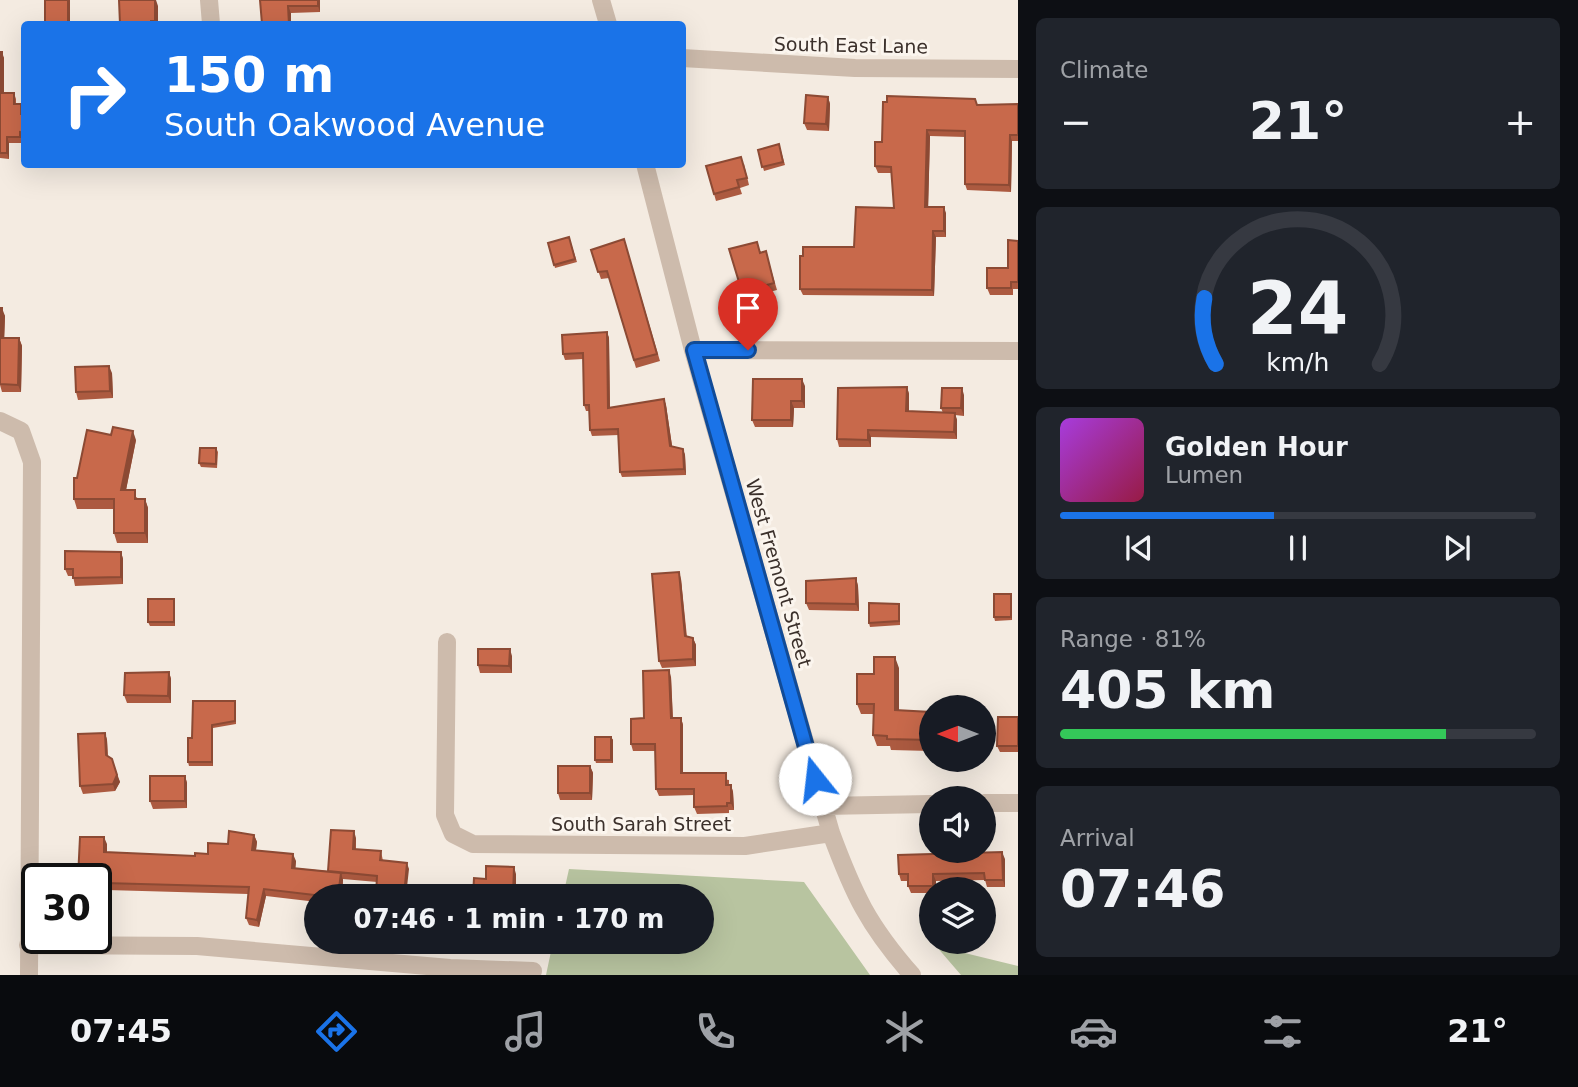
<!DOCTYPE html>
<meta charset="utf-8">
<style>
:root{--surface:#171b24;--page:#20242c;--text:#f1f3f6;--muted:#9ea1a6;--line:#363941;--accent:#1a73e8}
body{margin:0;font-family:"DejaVu Sans",sans-serif;background:var(--page);color:var(--text);height:100vh;display:flex;flex-direction:column;font-size:26px;white-space:nowrap}
*{box-sizing:border-box;margin:0}
p{font-size:23px;color:var(--muted)}
.icon{flex:none;width:38px;height:38px;fill:none;stroke:currentColor;stroke-width:2;stroke-linecap:round;stroke-linejoin:round}
.map{position:relative;flex:1;overflow:hidden}
.panel{display:flex;flex-direction:column;gap:18px;padding:18px;background:#0d0f14;width:560px}
.panel>*{flex:none}
.guide{position:absolute;left:21px;top:21px;width:665px;height:147px;border-radius:7px;box-shadow:0 7px 28px #0002;background:#1a73e8;color:#fff;overflow:hidden}
.needle{width:46px;rotate:270deg}
.controls{position:absolute;left:919px;top:695px;display:grid;gap:14px}
.controls a{display:grid;place-items:center;width:77px;height:77px;border-radius:50%;background:var(--surface);box-shadow:0 7px 28px #0002;font-size:35px}
.speed{position:absolute;left:21px;top:863px;display:flex;gap:14px;font-size:35px;font-weight:700;text-align:center}
.speed>*{display:grid;place-content:center;width:91px;height:91px;border-radius:50%;background:var(--surface);box-shadow:0 7px 28px #0002;line-height:1}
.speed .limit{border:4px solid #111;border-radius:10px;background:#fff;color:#111}
.pin{position:absolute;display:grid;place-items:center;width:60px;height:60px;color:#fff;margin:-72px -30px;border-radius:50% 50% 50% 0;rotate:-45deg;box-shadow:0 0 7px #0007}
.pin .icon{rotate:45deg}
.me{position:absolute;width:77px;margin:-38px;rotate:344deg;stroke-linejoin:round;filter:drop-shadow(0 0 5px #0008)}
.turn{display:flex;align-items:center;gap:24px;height:147px;padding:0 28px;font-size:32px}
.turn .icon{width:91px;height:91px;stroke-width:2.5}
.turn b{display:block;font-size:49px;line-height:60px}
.big{font-size:52px;font-weight:800;line-height:1.1}
.panel .card{flex:1;display:flex;flex-direction:column;justify-content:center;gap:10px;min-width:0;padding:0 24px;border-radius:10px;background:var(--page)}
.panel .dial{align-items:center;gap:0}
.dial svg{height:182px;overflow:visible;fill:none;stroke:var(--line);stroke-width:7;stroke-linecap:round;text-anchor:middle}
.dial text{fill:var(--text);stroke:none}
.song{display:flex;align-items:center;gap:21px}
.cover{width:84px;height:84px;border-radius:10px;background:linear-gradient(135deg,hsl(280 70% 55%),hsl(340 70% 35%))}
.played{height:7px;border-radius:4px;background:linear-gradient(90deg,var(--accent) 45%,var(--line) 45%)}
.keys{display:flex;justify-content:space-around;direction:ltr}
.heat{display:flex;justify-content:space-between;align-items:center;font-size:38px;direction:ltr}
.charge{height:10px;border-radius:5px;background:linear-gradient(90deg,#34c759 81%,var(--line) 0)}
.trip{position:absolute;left:304px;top:884px;width:410px;height:70px;border-radius:35px;background:var(--surface);box-shadow:0 7px 28px #0002;font-weight:800;line-height:70px;text-align:center}
.dock{display:flex;height:112px;justify-content:space-around;align-items:center;background:#090b0e;color:var(--muted)}
.dock .icon{width:49px;height:49px}
.dock .active{color:var(--accent)}
.dock b{font-size:32px;color:var(--text)}
main{display:flex;flex:1;min-height:0}
.map>svg:first-child{display:block}
</style>
<main>
<div class="map">
<svg width="1018" height="975" viewBox="0 0 1018 975">
<rect width="100%" height="100%" fill="#f4ebe1"/>
<path fill="#b8c4a0" d="M569,869L804,882L870,975H546L553,942H702V896H563Z
M936,946L1018,966V975H961Z"/>
<g fill="none" stroke-linecap="round" stroke-linejoin="round">
<path stroke="#cdbbac" stroke-width="18" d="M209,0L211,24
M601,0L608,24
M682,58L855,68L1018,69
M645,164L693,350L831,833C854,895 868,925 912,975
M693,350L1018,351
M0,421L21,431L32,462L29,975
M447,642L445,815L453,834L473,844L745,846L831,833
M984,803H1018
M823,806L931,804
M28,945L197,946L450,968L533,971"/>
</g>
<path fill="#ac5a40" d="M260,0H320V12L291,13Z
M0,52L4,58V93H14L16,99V104H21L23,109V114H24V138H22V143H9V159L0,158Z
M828,97L830,104L829,131L807,130L804,123Z
M1018,104V141H1012L1011,192L967,190L965,184V137L930,136L928,207L946,213V237H936L934,296L803,295L800,289L854,247L894,208L892,173H878L875,166L882,142L977,105Z
M779,144L785,165L764,171L758,150Z
M744,164L749,185L740,188L742,194L716,201L714,194Z
M569,237L577,262L555,268L548,243Z
M624,239L660,361L636,368L609,278L601,279L591,250Z
M1018,241V289H1013V295H990L987,288L1008,268Z
M760,253L768,259L777,290L744,299L742,292Z
M0,308L5,316L4,338H19L22,346L21,392H2L0,385Z
M607,332L609,338L610,408L664,399L666,405L672,446L683,449L685,455L686,475L622,477L620,472L619,435L592,436L590,430L589,411H586L584,405L583,359L565,360L563,354Z
M112,373L113,398L78,400L76,392Z
M805,386V408H794L793,427H755L752,420Z
M907,387L909,394V411L943,413L941,408L964,395V416L955,415L957,420V439L871,437V447H839L837,439Z
M136,440L126,490L139,499H145L148,508V543H117L114,533V509H77L74,499L77,478Z
M216,448L218,452L217,468L201,467L199,463Z
M121,552L123,559V584L75,586L73,576H68L65,569Z
M856,578L858,586L859,611L809,610L806,603Z
M681,579L687,637L693,638L696,645V666L662,668L659,661Z
M1012,598V620L995,621L994,617Z
M174,599L175,603V626H150L148,622Z
M900,607V625L870,627L869,623Z
M512,656V673H480L478,665Z
M899,668V711L931,712V751L891,750L890,746H877L873,735V714H861L857,704L874,674Z
M169,672L171,679V703H127L124,695Z
M671,677L673,718H681L683,725V773L729,780V785H731L733,792L734,810H729V813L697,814L694,807V795L659,796L656,789V751H633L631,744L644,718Z
M235,701L236,705V724L213,728V766H189L188,762L192,738Z
M1018,717V752H1000L997,746Z
M105,733L107,740L108,757L120,782L115,791L83,794L80,786Z
M611,737L613,740V763H596L595,760Z
M590,766L593,773L592,800H560L558,793Z
M185,776L187,783V808L153,809L150,801Z
M254,835L257,842L256,850L296,861L295,868L328,871L356,838V849L381,851L383,861L409,869L377,882L343,879L342,896H317V902L266,896L259,927L249,925L246,918L248,894L107,890V897H96V878L107,844V853L195,856L208,854L228,844Z
M1005,859V887H987L985,880L936,881V889H931V893H911L908,886V881H901L899,874Z"/>
<path fill="#8c4a34" d="M68,0H70V24H68Z
M156,0L158,6V24H156L155,21Z
M318,0H320V12L318,6Z
M288,6L291,13V24H289Z
M2,52L4,58V99L2,93Z
M828,97L830,104L829,131L826,124Z
M927,130L930,136L928,213L925,207Z
M1010,135L1012,141L1011,192L1009,185Z
M7,137L9,143V159L7,153Z
M944,207L946,213V237L944,231Z
M933,231L936,237L934,296L932,290Z
M2,308L5,316L4,346L1,338Z
M607,332L609,338L610,414L608,408Z
M19,338L22,346L21,392L18,385Z
M109,366L112,373L113,398L110,391Z
M802,379L805,386V408L802,401Z
M907,387L909,394V418L906,411Z
M962,388L964,395V416L961,408Z
M664,399L666,405L673,452L670,446Z
M791,401L794,408L793,427L791,420Z
M955,413L957,420V439L954,432Z
M868,430L871,437V447L868,440Z
M133,431L136,440L124,500L121,490Z
M683,449L685,455L686,475L684,469Z
M145,499L148,508V543L145,533Z
M121,552L123,559V584L121,577Z
M679,572L681,579L687,643L685,636Z
M856,578L858,586L859,611L856,604Z
M1011,594L1012,598V620L1011,617Z
M174,599L175,603V626L174,622Z
M693,638L696,645V666L693,659Z
M510,649L512,656V673L509,666Z
M895,657L899,668V721L895,710Z
M669,670L671,677L673,725L671,718Z
M169,672L171,679V703L168,696Z
M681,718L683,725V780L681,773Z
M212,725L213,728V766L212,762Z
M105,733L107,740L108,763L106,755Z
M611,737L613,740V763L611,760Z
M112,759L120,782L115,791L113,784Z
M590,766L593,773L592,800L590,793Z
M185,776L187,783V808L185,801Z
M731,785L733,792L734,810L731,803Z
M354,831L356,838L355,855L353,849Z
M254,835L257,842L255,857L252,850Z
M104,837L107,844V860L104,852Z
M1002,852L1005,859V887L1003,880Z
M293,854L296,861L295,875L292,868Z
M407,863L409,869L406,896H404Z
M514,867L516,874V896H513Z
M341,873L343,880L342,896H338Z
M933,874L936,881V889H935L933,886Z
M264,889L266,896L259,927L257,920Z"/>
<path fill="#c8694b" stroke="#8c4a34" stroke-width="2" d="M45,0H68V24H52V23H45Z
M119,0H155V21H151V24H120Z
M260,0H318V6H288L289,24H262Z
M0,52H2V93H14V104H21V114H24V133L20,132V137H7V153H0Z
M806,95L828,97L826,124L804,123Z
M887,96L975,99L977,105L1018,104V135H1010L1009,185L965,184V131L927,130L925,207H944V231H933L932,290L800,289V256H803V247H854L856,207L894,208L891,167L875,166V142H882L883,102H887Z
M779,144L783,162L762,167L758,150Z
M741,157L747,178L737,180L739,187L714,194L706,166Z
M569,237L575,259L554,265L548,243Z
M624,239L657,354L634,360L607,271L598,272L591,250Z
M1008,240L1018,241V282H1011V288H987V268H1008Z
M757,242L760,253L766,251L774,283L742,292L729,249Z
M0,308H2L1,338H19L18,385L0,384Z
M607,332L608,408L664,399L670,446L683,449L684,469L620,472L618,429L590,430L589,405H584L583,353L563,354L562,335Z
M109,366L110,391L76,392L75,367Z
M753,379H802V401H791V420H752Z
M907,387L906,411L955,413L954,432L868,430V440L837,439L838,388Z
M942,388H962L961,408H941Z
M113,427L133,431L121,490H135V499H145V533H114V499H74V478H77L87,430L111,435Z
M200,448H216V464L199,463Z
M65,551L121,552V577L73,578V569H65Z
M679,572L685,636L693,638V659L659,661L652,574Z
M856,578V604L806,603V581Z
M994,594H1011V617H994Z
M148,599H174V622H148Z
M869,603L899,604V621L869,623Z
M478,649H510L509,666L478,665Z
M874,657H895V710L931,712V740L887,739V736L873,735L874,704H857V674H874Z
M669,670L671,718H681V773H726V785H731V803H727V806L694,807V789H656L655,744H631V719L644,718L643,671Z
M169,672L168,696L124,695L125,673Z
M193,701H235V721L212,725V762H188V738H192Z
M998,717H1018V746H997Z
M105,733L106,755L112,759L117,775L113,784L80,786L78,734Z
M595,737H611V760H595Z
M558,766H590V793H558Z
M150,776H185V801H150Z
M331,830L354,831L353,849L381,851L380,860L407,863L404,896H376L377,876L328,871Z
M229,831L254,835L252,850L293,854L292,868L341,873L338,896H323L264,889L257,920L246,918L249,887L105,883V890H96V878H78L80,837H104V852L195,856V853L208,854V843L228,844Z
M1002,852L1003,880H985L984,873L933,874V886H908V874H899L898,855Z
M486,866L514,867L513,896H473L474,878L486,879Z"/>
<g fill="none" stroke-linecap="round" stroke-linejoin="round">
<defs>
<path id="route" d="M748,350H694L815,779"/>
</defs>
<use href="#route" stroke="#114b97" stroke-width="18"/>
<use href="#route" stroke="#1a73e8" stroke-width="12"/>
</g>
<g text-anchor="middle" stroke-width="6" stroke-linejoin="round" paint-order="stroke">
<g font-size="19" fill="#3b302b" stroke="#fbf5ee">
<text transform="translate(851 45) rotate(1)" y="7">South East Lane</text>
<text transform="translate(779 573) rotate(74)" y="7">West Fremont Street</text>
<text x="641" y="831">South Sarah Street</text>
</g>
</g>
</svg>
<div class="controls">
<a><svg class="needle" viewBox="-14 -14 28 28"><path d="M0-13l5 13h-10z" fill="#e53935"/><path d="M0 13l5-13h-10z" fill="#9ea1a6"/></svg></a>
<a><svg class="icon" aria-label="sound" viewBox="0 0 24 24"><path d="M4 9h4l5-4v14l-5-4H4zM17 9q2 3 0 6"/></svg></a>
<a><svg class="icon" aria-label="layers" viewBox="0 0 24 24"><path d="M12 4l9 5-9 5-9-5zM3 14l9 5 9-5"/></svg></a>
</div>
<div class="speed"><div class="limit">30</div></div>
<div class="pin" style="left:748px;top:350px;background:#d93025"><svg class="icon" aria-label="arrive" viewBox="0 0 24 24"><path d="M6 21V4h12l-3 4 3 4H6"/></svg></div>
<svg class="me" style="left:815px;top:779px" viewBox="-20 -20 40 40"><circle r="19" fill="#fff"/><path d="M0-13L10 11 0 6-10 11z" fill="#1a73e8"/></svg>
<div class="trip">07:46 · 1 min · 170 m</div>
<div class="guide">
<div class="turn"><svg class="icon" aria-label="right" viewBox="0 0 24 24"><path d="M7 20v-9h11M14 6l5 5-5 5"/></svg><div><b>150 m</b>South Oakwood Avenue</div></div>
</div>
</div>
<section class="panel">
<div class="card"><p>Climate</p>
<div class="heat"><a>−</a><b class="big">21°</b><a>+</a></div>
</div>
<div class="card dial"><svg viewBox="0 0 100 80">
<path d="M14 69A42 42 0 1 1 86 69"/>
<path d="M14 69A42 42 0 0 1 9 40" stroke="#1a73e8"/>
<text x="50" y="56" font-size="32" font-weight="700">24</text>
<text x="50" y="72" font-size="11">km/h</text>
</svg></div>
<div class="card">
<div class="song"><i class="cover"></i><div><b>Golden Hour</b><p>Lumen</p></div></div>
<div class="played"></div>
<div class="keys"><svg class="icon" aria-label="previous" viewBox="0 0 24 24"><path d="M18 5L8 12l10 7zM5 5v14"/></svg><svg class="icon" aria-label="pause" viewBox="0 0 24 24"><path d="M8 5v14M16 5v14"/></svg><svg class="icon" aria-label="next" viewBox="0 0 24 24"><path d="M6 5l10 7-10 7zM19 5v14"/></svg></div>
</div>
<div class="card"><p>Range · 81%</p><b class="big">405 km</b><div class="charge"></div></div>
<div class="card"><p>Arrival</p><b class="big">07:46</b></div>
</section>
</main>
<nav class="dock">
<b>07:45</b>
<svg class="icon active" aria-label="directions" viewBox="0 0 24 24"><path d="M12 3l9 9-9 9-9-9zM9 14v-3h6M13 9l2 2-2 2"/></svg>
<svg class="icon" aria-label="music" viewBox="0 0 24 24"><path d="M9 18V5l10-2v13"/><circle cx="6" cy="18" r="3"/><circle cx="16" cy="16" r="3"/></svg>
<svg class="icon" aria-label="phone" viewBox="0 0 24 24"><path d="M5 4h4l2 5-3 2q2 4 5 5l2-3 5 2v4C11 20 4 13 5 4z"/></svg>
<svg class="icon" aria-label="climate" viewBox="0 0 24 24"><path d="M12 3v18M4 7l16 10M4 17L20 7"/></svg>
<svg class="icon" aria-label="car" viewBox="0 0 24 24"><path d="M5 17H2v-5l4-1 3-4h7l3 4 3 1v5h-3M9 17h6M6 11h13"/><circle cx="7" cy="17" r="2"/><circle cx="17" cy="17" r="2"/></svg>
<svg class="icon" aria-label="filters" viewBox="0 0 24 24"><path d="M4 7h16M4 17h16"/><circle cx="9" cy="7" r="2"/><circle cx="15" cy="17" r="2"/></svg>
<b>21°</b>
</nav>
